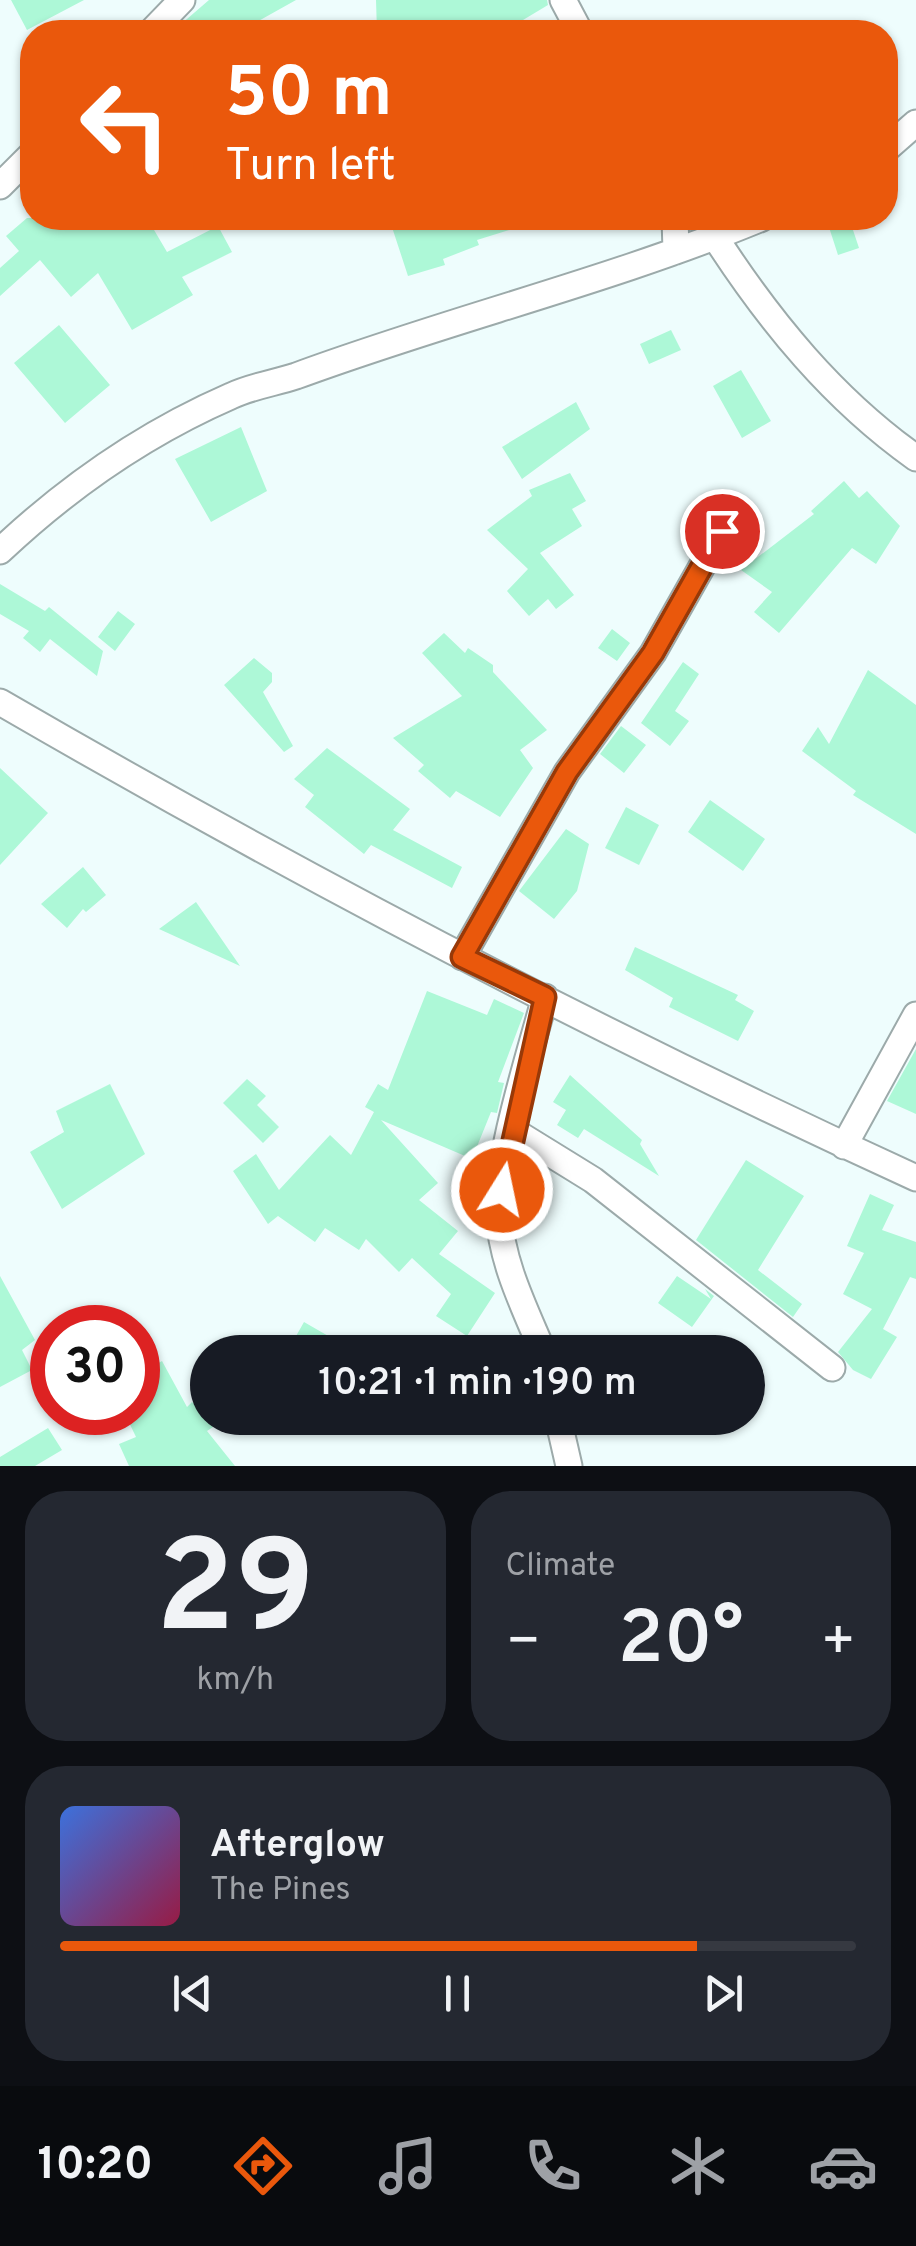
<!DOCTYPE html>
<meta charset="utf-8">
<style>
:root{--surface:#171b24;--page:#242831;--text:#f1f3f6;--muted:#9ea1a6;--line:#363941;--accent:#ea580c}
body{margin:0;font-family:Overpass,sans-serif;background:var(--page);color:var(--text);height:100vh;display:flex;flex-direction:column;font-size:38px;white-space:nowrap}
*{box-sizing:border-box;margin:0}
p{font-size:32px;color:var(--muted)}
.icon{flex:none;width:55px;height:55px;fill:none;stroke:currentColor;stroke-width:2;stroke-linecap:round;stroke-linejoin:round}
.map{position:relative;height:1466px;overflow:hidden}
.side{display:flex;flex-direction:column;gap:25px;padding:25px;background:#0d0f14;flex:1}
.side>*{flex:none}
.hud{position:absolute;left:20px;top:20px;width:878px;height:210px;border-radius:40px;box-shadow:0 2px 8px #0004;background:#ea580c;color:#fff;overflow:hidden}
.speed{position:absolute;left:30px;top:1305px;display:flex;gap:20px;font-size:50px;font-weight:700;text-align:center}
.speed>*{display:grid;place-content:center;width:130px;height:130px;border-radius:50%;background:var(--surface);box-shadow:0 2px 8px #0004;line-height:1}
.speed .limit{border:15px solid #d22;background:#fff;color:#111}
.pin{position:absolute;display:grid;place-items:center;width:85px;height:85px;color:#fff;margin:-42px;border:5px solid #fff;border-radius:50%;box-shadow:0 2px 10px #0007}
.me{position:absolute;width:110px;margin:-55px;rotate:10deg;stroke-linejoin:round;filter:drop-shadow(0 0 8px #0008)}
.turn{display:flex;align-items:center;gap:35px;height:210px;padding:0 40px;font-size:45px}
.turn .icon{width:130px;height:130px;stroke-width:2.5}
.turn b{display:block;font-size:70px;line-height:85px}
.big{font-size:75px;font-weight:600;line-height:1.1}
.side .card{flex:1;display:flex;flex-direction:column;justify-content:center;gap:15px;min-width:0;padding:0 35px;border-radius:40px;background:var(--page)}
.side .dial{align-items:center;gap:0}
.dial b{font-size:130px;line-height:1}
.song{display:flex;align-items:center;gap:30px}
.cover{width:120px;height:120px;border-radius:15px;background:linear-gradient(135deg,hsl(220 70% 55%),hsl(340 70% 35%))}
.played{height:10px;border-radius:5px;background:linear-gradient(90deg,var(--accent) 80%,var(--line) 80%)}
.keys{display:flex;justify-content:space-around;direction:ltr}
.heat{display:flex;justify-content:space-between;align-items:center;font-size:55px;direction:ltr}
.side .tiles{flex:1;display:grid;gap:25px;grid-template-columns:1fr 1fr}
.card:last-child{grid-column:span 2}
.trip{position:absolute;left:190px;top:1335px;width:575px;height:100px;border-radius:50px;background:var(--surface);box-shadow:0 2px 8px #0004;font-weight:600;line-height:100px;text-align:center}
.tab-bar{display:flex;height:160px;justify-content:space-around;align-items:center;background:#090b0e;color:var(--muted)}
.tab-bar .icon{width:70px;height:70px}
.tab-bar .active{color:var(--accent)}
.tab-bar b{font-size:45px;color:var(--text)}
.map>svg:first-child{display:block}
</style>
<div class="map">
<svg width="916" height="1466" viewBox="0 0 916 1466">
<rect width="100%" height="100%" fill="#eefdfd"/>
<path fill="#adf8d7" d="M11,0H84L27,30Z
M209,0H296L239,32H184L180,25Z
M376,0H547L548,5L523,20L530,32H466L463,28L377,32Z
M27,218H147L167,252L218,226L232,252L182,277L193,295L132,330L98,273L71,297L40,260L0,296V268L19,251L6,236Z
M389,218H532V223L477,240L479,245L443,259L445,265L408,276Z
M826,218H849L859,248L838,255Z
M59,325L110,385L65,423L14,363Z
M671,330L681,350L649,364L640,344Z
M741,370L771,421L742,438L713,386Z
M576,402L590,429L522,479L502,447Z
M241,427L267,491L211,522L175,459Z
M570,473L586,501L572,509L582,526L540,553L574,595L556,609L548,599L529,616L507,591L528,569L487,530L532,496L529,490Z
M844,481L859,498L867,491L900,526L876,564L852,548L779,633L754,612L772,592L741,570L814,514L811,511Z
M0,584L45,611L49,607L103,651L97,676L50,639L40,652L23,638L29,631L0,614Z
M118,611L135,624L115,651L98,637Z
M612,629L630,643L617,661L598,648Z
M444,633L465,653L468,648L493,665V672L547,730L520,750L533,768L500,817L456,791L450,798L418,771L424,765L393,738L462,696L422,653Z
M254,658L272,673V682L263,692L293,746L284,752L224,685Z
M683,662L699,674L675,711L689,721L670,746L641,723Z
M868,670L916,705V834L853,795L856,791L802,751L818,727L829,744Z
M621,726L646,745L624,773L600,754Z
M327,748L410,809L393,830L462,867L452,888L371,845L364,854L305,807L314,795L294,779Z
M0,768L48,813L0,865Z
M710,800L765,839L743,871L688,832Z
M626,807L659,825L639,865L605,848Z
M566,829L589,844L577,891L554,919L519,891Z
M83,867L106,895L86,912L83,909L67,928L41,904Z
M196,902L240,966L159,929Z
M635,947L738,995L735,1000L754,1011L738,1041L669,1007L673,998L625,970Z
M427,991L487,1015L494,999L524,1013L498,1082L504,1083L497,1113L491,1112L472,1159L381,1120L438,1183L419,1200L458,1231L439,1254L495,1293L467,1336L436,1316L451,1294L412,1258L399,1272L366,1239L359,1250L325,1228L315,1242L278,1216L268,1224L233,1171L256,1154L279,1190L330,1135L351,1155L374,1112L365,1107L378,1084L388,1090Z
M916,1049V1114L887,1101Z
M570,1075L642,1140L640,1144L659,1176L584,1129L578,1138L557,1125L566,1110L553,1102Z
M247,1079L266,1096L257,1105L279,1127L263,1143L223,1103Z
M110,1084L145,1154L62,1209L30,1152L64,1132L56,1111Z
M746,1160L804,1196L758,1270L802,1304L793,1317L696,1240Z
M870,1194L894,1205L882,1230L916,1242V1279L910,1277L883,1329L897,1337L871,1379L853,1370L838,1352L872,1309L843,1294L864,1253L847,1246Z
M0,1276L35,1340L22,1350L32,1370L0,1387Z
M677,1276L711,1299L705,1289L714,1296L692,1327L658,1303Z
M304,1322L356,1352H287Z
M162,1361L187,1407L192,1402L216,1425L207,1431L235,1466H129L119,1444L136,1437L124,1412H138V1375Z
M48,1428L62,1450L35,1466H0V1457Z"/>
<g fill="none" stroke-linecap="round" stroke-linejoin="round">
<defs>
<path id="minor" d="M563,0L580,32
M151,32L182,0
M885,150L916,123
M0,186L32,154
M675,218L676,251
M715,237C770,322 833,399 916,458
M0,551C68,487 146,433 231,396C252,386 275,383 296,376C450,319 610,281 762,218
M0,702C298,875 603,1035 916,1178
M462,957L567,772L653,653L722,531
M512,1130L593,1180L832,1368
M844,1146L916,1015
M543,1352C525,1309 501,1262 499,1214C496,1157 530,1054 545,997
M558,1418L569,1466"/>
</defs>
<use href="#minor" stroke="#9caaaa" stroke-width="29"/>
<use href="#minor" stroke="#fff" stroke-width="25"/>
</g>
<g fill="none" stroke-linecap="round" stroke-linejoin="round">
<defs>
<path id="route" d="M502,1190L545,997L462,957L567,772L653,653L722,531"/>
</defs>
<use href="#route" stroke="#983908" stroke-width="25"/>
<use href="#route" stroke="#ea580c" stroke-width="18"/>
</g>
</svg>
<div class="speed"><div class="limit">30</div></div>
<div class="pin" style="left:722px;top:531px;background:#d93025"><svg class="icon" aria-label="arrive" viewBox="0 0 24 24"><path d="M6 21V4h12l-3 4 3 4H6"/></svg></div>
<svg class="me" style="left:502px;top:1190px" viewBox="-20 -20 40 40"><circle r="17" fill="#ea580c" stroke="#fff" stroke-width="3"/><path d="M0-11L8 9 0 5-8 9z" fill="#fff"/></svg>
<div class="trip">10:21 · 1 min · 190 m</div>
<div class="hud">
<div class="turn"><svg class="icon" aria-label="left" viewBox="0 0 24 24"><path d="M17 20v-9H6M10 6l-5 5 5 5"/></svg><div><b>50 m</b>Turn left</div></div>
</div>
</div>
<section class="side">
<div class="tiles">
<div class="card dial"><b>29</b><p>km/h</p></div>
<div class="card"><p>Climate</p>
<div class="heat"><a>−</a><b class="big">20°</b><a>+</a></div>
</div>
<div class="card">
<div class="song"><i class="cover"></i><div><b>Afterglow</b><p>The Pines</p></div></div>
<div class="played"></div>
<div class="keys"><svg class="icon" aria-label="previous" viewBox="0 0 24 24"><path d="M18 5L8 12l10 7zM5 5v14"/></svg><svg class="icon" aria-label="pause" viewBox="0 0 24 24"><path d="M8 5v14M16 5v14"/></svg><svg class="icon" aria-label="next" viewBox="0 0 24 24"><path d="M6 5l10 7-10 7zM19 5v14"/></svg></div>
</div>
</div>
</section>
<nav class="tab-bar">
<b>10:20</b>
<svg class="icon active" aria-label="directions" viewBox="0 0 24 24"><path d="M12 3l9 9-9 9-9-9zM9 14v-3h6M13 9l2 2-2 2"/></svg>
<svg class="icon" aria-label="music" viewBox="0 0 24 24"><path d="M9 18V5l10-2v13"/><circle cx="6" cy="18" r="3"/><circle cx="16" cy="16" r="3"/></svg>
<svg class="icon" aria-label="phone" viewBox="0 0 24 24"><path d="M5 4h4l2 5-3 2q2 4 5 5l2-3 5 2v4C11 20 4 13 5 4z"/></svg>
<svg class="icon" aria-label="climate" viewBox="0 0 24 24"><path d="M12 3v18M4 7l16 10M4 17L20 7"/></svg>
<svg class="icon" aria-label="car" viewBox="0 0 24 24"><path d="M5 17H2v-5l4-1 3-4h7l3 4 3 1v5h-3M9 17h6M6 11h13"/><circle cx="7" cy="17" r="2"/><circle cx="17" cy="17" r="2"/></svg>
</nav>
